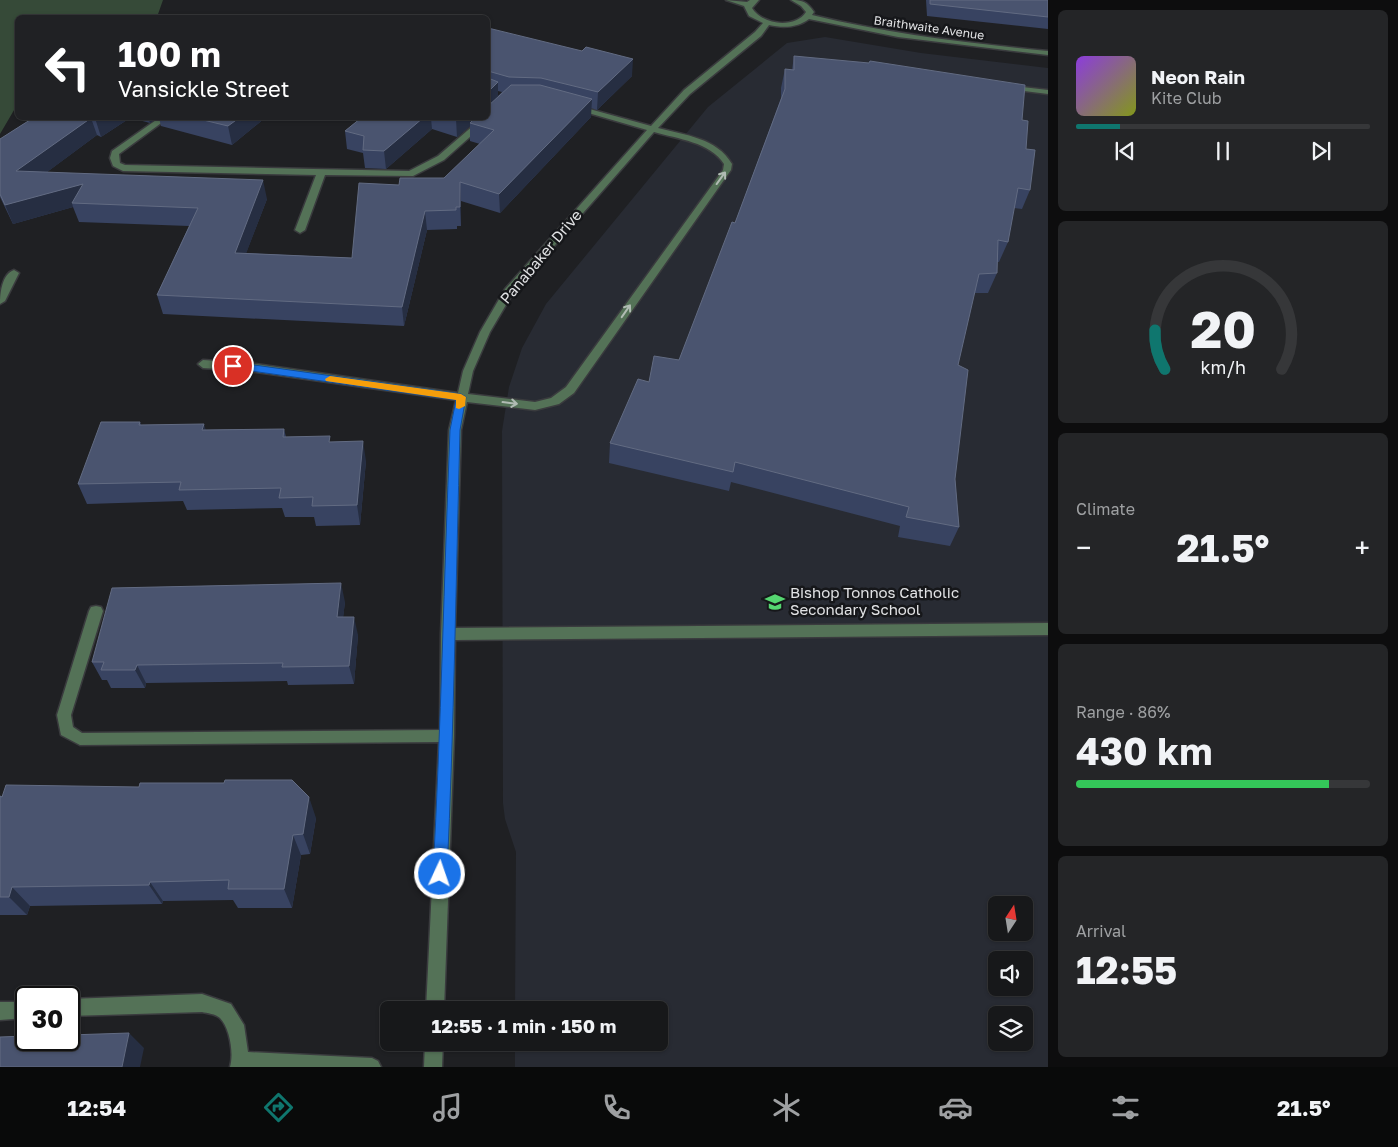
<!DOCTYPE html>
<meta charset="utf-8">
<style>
:root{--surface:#17181a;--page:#242527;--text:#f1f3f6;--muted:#9ea0a2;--line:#363739;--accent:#0f766e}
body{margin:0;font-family:"Golos Text",sans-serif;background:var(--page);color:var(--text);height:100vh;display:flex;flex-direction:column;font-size:19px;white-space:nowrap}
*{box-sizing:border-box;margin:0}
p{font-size:16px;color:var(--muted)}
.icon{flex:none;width:28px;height:28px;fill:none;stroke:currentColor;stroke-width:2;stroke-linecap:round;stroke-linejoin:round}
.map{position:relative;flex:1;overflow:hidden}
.sheet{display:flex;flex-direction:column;gap:10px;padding:10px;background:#0d0d0e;width:350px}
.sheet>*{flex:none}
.guide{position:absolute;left:15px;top:15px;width:475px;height:105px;border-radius:8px;box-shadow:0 1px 4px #0004,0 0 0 1px var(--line);background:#202124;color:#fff;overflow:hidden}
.needle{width:32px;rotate:12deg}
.buttons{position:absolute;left:988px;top:896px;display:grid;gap:10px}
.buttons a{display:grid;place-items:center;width:45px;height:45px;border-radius:8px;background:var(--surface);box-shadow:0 1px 4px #0004,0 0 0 1px var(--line);font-size:25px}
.speed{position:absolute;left:15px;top:986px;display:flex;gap:10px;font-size:25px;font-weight:700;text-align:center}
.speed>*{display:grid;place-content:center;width:65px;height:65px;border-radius:50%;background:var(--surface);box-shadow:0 1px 4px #0004,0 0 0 1px var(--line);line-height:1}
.speed .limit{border:2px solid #111;border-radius:8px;background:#fff;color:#111}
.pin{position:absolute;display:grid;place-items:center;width:42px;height:42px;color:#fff;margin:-21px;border:2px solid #fff;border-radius:50%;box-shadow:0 1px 5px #0007}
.me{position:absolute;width:55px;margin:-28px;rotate:3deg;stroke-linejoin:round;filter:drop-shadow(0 0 4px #0008)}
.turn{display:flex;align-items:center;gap:18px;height:105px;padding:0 20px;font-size:22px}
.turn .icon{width:65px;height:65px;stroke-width:2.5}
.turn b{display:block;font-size:35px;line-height:42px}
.big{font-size:38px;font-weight:700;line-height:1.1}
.sheet .tile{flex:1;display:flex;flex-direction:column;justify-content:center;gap:8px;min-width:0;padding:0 18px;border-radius:8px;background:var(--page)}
.sheet .dial{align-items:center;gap:0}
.dial svg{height:130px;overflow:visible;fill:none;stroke:var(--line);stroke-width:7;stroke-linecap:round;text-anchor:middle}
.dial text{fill:var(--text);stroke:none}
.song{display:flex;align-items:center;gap:15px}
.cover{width:60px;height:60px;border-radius:8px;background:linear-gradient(135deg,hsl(270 70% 55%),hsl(70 70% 35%))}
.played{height:5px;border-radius:2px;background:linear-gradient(90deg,var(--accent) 15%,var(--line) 15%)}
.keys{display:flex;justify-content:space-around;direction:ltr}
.heat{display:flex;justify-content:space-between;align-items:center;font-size:28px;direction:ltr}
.charge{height:8px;border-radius:4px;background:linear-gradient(90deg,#34c759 86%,var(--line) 0)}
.trip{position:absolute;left:380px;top:1001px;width:288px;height:50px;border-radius:8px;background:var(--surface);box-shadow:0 1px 4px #0004,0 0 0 1px var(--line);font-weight:700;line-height:50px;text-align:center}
.menu{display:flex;height:80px;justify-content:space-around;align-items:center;background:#090a0a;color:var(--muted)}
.menu .icon{width:35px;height:35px}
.menu .active{color:var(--accent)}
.menu b{font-size:22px;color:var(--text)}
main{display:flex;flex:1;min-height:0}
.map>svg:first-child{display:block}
</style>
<main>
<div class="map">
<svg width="1048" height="1067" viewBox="0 0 1048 1067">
<rect width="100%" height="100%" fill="#1f2023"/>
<path fill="#282b33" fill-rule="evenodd" d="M825,37L921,53L1048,68V1067H515V1043L659,1042V1010H515L516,852L505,819L503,803L502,431L509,387L522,348L546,304L708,107L787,43ZM996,905H1024V932H996ZM996,960H1024V988H996ZM996,1015H1024V1042H996Z"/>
<path fill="#364a38" d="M0,0H163L157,17L18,18L17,105L0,134Z"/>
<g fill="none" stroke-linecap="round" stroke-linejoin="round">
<defs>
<path id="minor" d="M726,0L747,2L750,0H759L752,8C762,25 795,29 806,12L801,6L791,0C803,0 807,2 814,12L812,15C889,34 968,43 1048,51V55L898,37L809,19C797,28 783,28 769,25L761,36L690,94L658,128C685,135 717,138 732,164L731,170L574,393L559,404L535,410L467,402L461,430L455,628L1048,623V635L455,640L454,736L444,1010H426L439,742L80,745L61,735L57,715L89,611L91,607L96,606L101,607L103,611L71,715L73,727L82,733L440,730L441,634L449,430L456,400L248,371L203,368L198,364L203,360L248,363L458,393L463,371L480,332L505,289L647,130L571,108L575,105L651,126L684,90L755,32L763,23L749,16L744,6ZM654,132C678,139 710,142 724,164L723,170L566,387L551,398L535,402L468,394L473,371L490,332L513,293Z
M1005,85L1048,90V94L1008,89L1004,87Z
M488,116L490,118L489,120L444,160L413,176L325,175L305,230L300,233L295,230L316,175L123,171L113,166L110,158L112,151L159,118H168L119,154L120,163L125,165L409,171L438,156L482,118H488Z
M14,270L19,273L5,301L0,304C0,293 2,274 14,270Z
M202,994L231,1004L244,1025L248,1052L372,1058L378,1061L381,1067H230C234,1054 230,1028 220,1018C216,1014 207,1013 202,1012L69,1016V999Z
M0,1002H26V1018L0,1020Z
M425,1042H443L442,1067H424Z"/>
</defs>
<use href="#minor" stroke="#3a3b3e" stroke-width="3"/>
<use href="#minor" fill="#547257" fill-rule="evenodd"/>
</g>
<path fill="#384361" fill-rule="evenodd" d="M926,0H1048V29L927,16Z
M488,28L632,76L597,110L591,108V117L500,213L461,201V226H457V229L427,230L404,326L163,314L157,295L189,226L79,222L73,207L13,224L0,197V139L33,118H130L101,137L97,135L47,172L267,199L246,253L352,258L399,185L444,178L480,144L470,141V126L457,137L432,129L386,169L365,168L363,153L347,149L345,131L361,118H488ZM498,91L502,92L498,96Z
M794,56L1022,120L1030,190L1022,209L1014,208L1008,242L999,262H997V273L988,293H974L958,365L955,479L959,527L950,546L898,537L900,526L731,482L729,491L609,463L610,443L649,382L679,360L735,223L781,98V88L785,69L792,70Z
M131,118H157L150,123Z
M159,118H265L232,145L161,126Z
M140,422L141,425L206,430L284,429L286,437L331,442L366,461L360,525L316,526L314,517H285L282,508L187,510L183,501L87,504L78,484Z
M345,602L343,617L358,635L354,684L288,685L287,681L146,683L145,688H111L107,680H102L92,662Z
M0,796L316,818L310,854L301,855L292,908H238L233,900L163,901L162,904L30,906L27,915H0Z"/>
<path fill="#262e42" d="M633,59L632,76L597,110L598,92Z
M498,82V100L488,110V92Z
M592,99L591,117L500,213L499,194Z
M91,118L97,135L23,190L16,171Z
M95,118H130L101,137Z
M148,118H157L150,123Z
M239,118H265L232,145L228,126Z
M423,118H431L432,129L386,169L384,151Z
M458,118H480L470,123V126L457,137L456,119Z
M263,180L267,199L239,272L235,253Z
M460,182L461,201V226L460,207Z
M83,184L72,203L73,207L13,224L5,205Z
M425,211L427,230L404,326L402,307Z
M204,424L210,444L202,430Z
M363,441L366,461L360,525L357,505Z
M341,583L345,602L341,636L337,617Z
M354,617L358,635L354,684L349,666Z
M137,665L146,683L145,688L135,670Z
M309,797L316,818L310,854L303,834Z
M293,835L301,855L292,908L284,889Z
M150,882L163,901L162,904L149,885Z
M12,887L30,906L27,915L9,897Z
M129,1033L144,1048L140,1067H122Z"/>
<path fill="#4a546f" stroke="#626b82" d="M930,0H1048V17L930,4Z
M488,28L582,51L586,47L633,59L598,92L541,78L509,77L488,71Z
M794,56L869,63L870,61L1025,85L1022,120L1028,121L1026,149L1035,150L1030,190L1018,188L1008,242L998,240L997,273L979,274L958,365L968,370L955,479L959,527L906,517L909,507L735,462L733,472L610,443L638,379L649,382L654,356L679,360L732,222L735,223L785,89V69L794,70Z
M488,78L498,82L488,92Z
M511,85H540L592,99L499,194L460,182V207H456V210L425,211L402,307L157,295L198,208L72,203L83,184L5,205L0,194V139L33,118H91L16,171L263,180L235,253L352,258L359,183L399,185L400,178H444L494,130L470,123L475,118H488V106Z
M195,118H239L228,126Z
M361,118H423L384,151L363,150L364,136L345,131Z
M101,422H140L139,425L204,424L202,430L284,429L283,437L330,436L329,442L363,441L357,505L312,506L313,497L279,498L281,488L179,490L181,482L78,484Z
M341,583L337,617H354L349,666L282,667L283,663L137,665L135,670H101L104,662H92L112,588Z
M225,780H292L309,797L303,834L293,835L284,889H228L229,880L150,882L149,885L12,887L9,897H0V796L2,797L6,785L139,787L140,783H224Z
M129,1033L122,1067H0V1037L26,1036V1040H69V1035Z"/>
<defs><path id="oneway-shaft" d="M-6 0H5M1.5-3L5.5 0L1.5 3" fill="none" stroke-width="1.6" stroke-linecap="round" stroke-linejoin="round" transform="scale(1.25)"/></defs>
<g stroke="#b0bbb3">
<use href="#oneway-shaft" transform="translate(721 178) rotate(-54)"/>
<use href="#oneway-shaft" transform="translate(626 311) rotate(-55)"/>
<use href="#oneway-shaft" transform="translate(510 403) rotate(7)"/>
</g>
<path fill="#1a73e8" stroke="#114b97" d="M233,362L461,394L466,397L460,430C456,578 454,726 447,874L445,879L440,881L435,879L433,874C441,726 444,578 450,430L456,400L230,368V363Z"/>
<path fill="#f59e0b" d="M330,376L461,394L466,397L465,406L459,409L456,408V400L326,381L325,379Z"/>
<defs>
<symbol id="school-bare" viewBox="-9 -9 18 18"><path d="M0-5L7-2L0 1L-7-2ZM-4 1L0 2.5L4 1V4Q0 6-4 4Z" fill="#55d671" stroke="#16171a" stroke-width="2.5" paint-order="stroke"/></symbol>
</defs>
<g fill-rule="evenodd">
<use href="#school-bare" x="761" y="588" width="28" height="28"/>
</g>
<g text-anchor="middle" stroke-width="5" stroke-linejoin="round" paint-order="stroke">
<g font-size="12" fill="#e2e3e5" stroke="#16171a">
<text transform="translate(929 28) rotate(8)" y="4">Braithwaite Avenue</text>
</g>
<g font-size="15" fill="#e2e3e5" stroke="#16171a">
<text transform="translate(541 257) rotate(-50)" y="5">Panabaker Drive</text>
</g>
<g font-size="15" fill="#e2e3e5" stroke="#16171a" text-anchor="start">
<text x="790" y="598">Bishop Tonnos Catholic<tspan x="790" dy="17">Secondary School</tspan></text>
</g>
</g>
</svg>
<div class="buttons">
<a><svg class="needle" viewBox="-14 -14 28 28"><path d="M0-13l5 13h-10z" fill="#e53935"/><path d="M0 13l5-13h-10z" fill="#9ea0a2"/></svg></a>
<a><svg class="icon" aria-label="sound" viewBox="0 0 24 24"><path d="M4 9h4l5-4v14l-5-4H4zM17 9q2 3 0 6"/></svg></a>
<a><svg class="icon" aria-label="layers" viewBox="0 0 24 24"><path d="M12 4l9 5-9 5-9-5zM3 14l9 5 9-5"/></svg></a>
</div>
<div class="speed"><div class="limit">30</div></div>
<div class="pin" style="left:233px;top:366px;background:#d93025"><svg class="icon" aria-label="arrive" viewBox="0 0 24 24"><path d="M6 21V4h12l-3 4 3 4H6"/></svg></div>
<svg class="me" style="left:440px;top:874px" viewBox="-20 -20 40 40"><circle r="17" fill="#1a73e8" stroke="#fff" stroke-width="3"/><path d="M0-11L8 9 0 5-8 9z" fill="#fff"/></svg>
<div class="trip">12:55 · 1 min · 150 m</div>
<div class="guide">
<div class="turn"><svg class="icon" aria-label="left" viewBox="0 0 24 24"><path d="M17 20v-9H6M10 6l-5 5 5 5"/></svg><div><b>100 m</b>Vansickle Street</div></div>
</div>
</div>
<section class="sheet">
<div class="tile">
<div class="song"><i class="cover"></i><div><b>Neon Rain</b><p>Kite Club</p></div></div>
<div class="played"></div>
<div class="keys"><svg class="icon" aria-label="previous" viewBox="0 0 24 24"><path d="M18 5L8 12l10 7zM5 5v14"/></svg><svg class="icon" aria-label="pause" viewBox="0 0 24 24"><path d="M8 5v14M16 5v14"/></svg><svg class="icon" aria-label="next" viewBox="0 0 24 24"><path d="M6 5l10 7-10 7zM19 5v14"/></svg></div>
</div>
<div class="tile dial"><svg viewBox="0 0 100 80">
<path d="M14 69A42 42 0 1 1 86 69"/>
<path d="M14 69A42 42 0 0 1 8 45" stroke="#0f766e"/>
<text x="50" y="56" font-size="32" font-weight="700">20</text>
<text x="50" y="72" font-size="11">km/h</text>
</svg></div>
<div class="tile"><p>Climate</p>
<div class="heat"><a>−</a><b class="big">21.5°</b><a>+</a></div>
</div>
<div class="tile"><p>Range · 86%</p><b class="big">430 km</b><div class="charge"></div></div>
<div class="tile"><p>Arrival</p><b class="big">12:55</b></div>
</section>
</main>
<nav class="menu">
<b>12:54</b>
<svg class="icon active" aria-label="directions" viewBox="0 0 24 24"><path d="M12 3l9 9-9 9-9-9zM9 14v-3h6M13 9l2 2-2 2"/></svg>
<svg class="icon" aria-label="music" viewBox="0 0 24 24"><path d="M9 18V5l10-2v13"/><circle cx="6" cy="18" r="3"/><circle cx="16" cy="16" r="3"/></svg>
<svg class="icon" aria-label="phone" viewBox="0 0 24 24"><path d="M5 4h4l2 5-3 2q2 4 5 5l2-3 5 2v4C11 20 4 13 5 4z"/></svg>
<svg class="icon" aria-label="climate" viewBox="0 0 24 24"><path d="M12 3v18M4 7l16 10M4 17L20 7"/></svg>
<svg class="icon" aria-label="car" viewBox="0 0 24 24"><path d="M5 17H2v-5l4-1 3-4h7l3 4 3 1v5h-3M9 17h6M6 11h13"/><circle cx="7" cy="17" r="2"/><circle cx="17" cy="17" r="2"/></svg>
<svg class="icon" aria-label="filters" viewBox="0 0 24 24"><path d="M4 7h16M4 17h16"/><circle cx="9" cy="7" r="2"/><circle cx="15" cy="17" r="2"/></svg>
<b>21.5°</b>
</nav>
